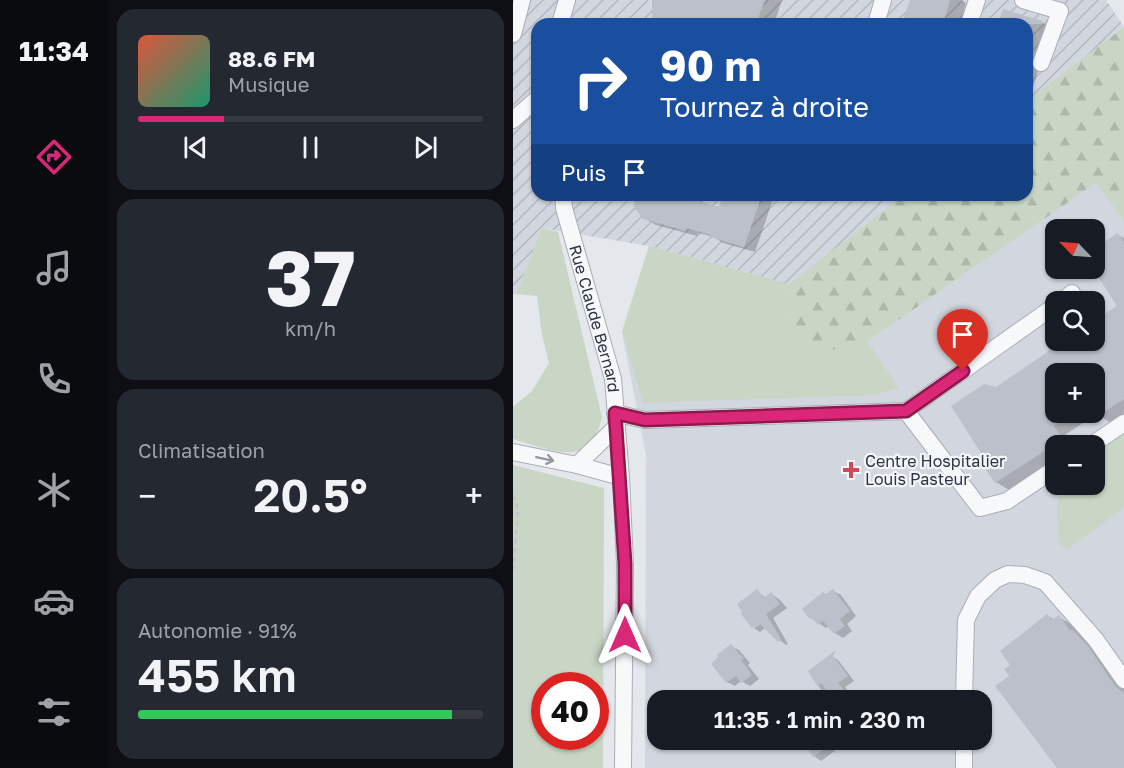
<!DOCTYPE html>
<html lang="fr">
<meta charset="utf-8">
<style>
:root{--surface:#171b24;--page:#242831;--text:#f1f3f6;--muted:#9ea1a6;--line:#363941;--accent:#db2777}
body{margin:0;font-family:"Golos Text",sans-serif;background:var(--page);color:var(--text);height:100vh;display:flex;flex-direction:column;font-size:22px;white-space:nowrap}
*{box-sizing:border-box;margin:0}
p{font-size:20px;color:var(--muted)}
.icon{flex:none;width:33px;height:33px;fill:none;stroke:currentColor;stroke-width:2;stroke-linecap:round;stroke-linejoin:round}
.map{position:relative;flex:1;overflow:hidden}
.sheet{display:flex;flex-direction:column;gap:9px;padding:9px;background:#0d0f14;width:405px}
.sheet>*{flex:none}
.guide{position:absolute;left:18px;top:18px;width:502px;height:183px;border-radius:18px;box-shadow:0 2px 4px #0004;background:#1a4fa0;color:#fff;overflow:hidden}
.needle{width:39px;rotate:295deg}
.fabs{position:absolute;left:532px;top:219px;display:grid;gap:12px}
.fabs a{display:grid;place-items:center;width:60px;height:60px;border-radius:12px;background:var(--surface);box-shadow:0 2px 4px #0004;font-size:30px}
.speed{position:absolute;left:18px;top:672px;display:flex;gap:12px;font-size:30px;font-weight:700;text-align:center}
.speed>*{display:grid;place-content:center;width:78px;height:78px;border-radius:50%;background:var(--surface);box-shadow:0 2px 4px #0004;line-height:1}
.speed .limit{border:9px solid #d22;background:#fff;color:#111}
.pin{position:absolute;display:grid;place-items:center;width:51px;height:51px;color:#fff;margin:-62px -26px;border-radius:50% 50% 50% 0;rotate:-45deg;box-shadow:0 0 6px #0007}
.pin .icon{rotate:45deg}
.me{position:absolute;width:66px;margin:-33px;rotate:0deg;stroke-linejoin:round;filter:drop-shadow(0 0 4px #0008)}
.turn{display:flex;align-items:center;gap:21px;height:126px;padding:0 30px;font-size:27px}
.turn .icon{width:78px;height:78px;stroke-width:2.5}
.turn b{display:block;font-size:42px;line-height:51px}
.then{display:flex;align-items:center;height:57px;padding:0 30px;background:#0003;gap:12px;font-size:22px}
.big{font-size:45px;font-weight:600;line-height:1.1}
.sheet .widget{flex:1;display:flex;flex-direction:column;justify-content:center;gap:9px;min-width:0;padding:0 21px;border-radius:18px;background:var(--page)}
.sheet .dial{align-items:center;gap:0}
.dial b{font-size:78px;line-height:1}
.song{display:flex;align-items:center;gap:18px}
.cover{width:72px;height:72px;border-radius:9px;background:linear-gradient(135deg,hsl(10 70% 55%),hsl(160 70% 35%))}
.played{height:6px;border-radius:3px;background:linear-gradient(90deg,var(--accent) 25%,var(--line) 25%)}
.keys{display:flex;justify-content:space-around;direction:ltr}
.heat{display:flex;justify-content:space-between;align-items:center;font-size:33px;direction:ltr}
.charge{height:9px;border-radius:4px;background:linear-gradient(90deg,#34c759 91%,var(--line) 0)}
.trip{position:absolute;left:134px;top:690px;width:345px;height:60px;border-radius:18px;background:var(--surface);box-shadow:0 2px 4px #0004;font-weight:600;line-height:60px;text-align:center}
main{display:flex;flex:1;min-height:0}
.tabs{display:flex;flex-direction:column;width:108px;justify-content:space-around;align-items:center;background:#090b0e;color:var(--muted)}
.tabs .icon{width:42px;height:42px}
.tabs .active{color:var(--accent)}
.tabs b{font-size:27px;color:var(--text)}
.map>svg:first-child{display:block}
</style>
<main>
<nav class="tabs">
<b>11:34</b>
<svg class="icon active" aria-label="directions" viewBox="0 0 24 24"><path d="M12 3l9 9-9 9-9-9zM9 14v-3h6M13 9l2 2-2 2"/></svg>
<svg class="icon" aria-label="music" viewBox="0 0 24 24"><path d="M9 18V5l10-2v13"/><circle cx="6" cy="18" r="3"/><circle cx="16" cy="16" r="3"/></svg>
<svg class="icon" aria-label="phone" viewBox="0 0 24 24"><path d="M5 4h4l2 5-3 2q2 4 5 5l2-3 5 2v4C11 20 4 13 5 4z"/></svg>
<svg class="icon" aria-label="climate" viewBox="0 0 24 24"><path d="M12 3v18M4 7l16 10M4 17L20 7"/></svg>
<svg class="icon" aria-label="car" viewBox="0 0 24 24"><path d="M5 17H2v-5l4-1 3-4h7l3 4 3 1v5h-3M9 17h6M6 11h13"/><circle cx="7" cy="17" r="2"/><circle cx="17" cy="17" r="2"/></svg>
<svg class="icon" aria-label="filters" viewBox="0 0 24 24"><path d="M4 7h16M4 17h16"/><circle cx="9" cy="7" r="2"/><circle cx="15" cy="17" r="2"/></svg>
</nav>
<section class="sheet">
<div class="widget">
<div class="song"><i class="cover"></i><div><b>88.6 FM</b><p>Musique</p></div></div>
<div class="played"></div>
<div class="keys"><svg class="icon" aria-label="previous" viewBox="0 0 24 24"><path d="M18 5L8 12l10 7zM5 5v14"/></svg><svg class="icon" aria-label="pause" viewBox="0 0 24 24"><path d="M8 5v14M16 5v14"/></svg><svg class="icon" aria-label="next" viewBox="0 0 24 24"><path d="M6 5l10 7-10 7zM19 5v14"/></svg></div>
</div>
<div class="widget dial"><b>37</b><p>km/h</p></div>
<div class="widget"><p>Climatisation</p>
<div class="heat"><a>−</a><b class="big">20.5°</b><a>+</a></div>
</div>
<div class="widget"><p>Autonomie · 91%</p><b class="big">455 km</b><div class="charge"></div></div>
</section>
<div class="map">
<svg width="611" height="768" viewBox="0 0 611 768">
<defs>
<pattern id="industrial-furrows" width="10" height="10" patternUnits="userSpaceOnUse" patternTransform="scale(1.5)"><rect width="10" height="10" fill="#d2d6de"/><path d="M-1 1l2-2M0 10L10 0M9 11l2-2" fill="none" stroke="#b4b8c0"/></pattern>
<pattern id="forest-firs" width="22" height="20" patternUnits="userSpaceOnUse" patternTransform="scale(1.5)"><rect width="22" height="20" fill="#c9d6c5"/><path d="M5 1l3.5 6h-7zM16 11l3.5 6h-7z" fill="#adb8ab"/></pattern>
</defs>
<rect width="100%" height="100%" fill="#e4e7ec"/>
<path fill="#d2d6de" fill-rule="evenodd" d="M584,182L611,221V768H132L133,455L109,332L136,246L276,284L278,329L342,350ZM543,230H582V268H543ZM543,302H582V340H543ZM543,374H582V412H543ZM543,446H582V484H543ZM144,700H468V740H144Z"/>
<path fill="url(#industrial-furrows)" d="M0,0H593L611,27L515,102L514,24H24V195H394L276,284L136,246L29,228L3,294H0Z"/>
<path fill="#c9d6c5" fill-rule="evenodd" d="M29,228L45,232L89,417C87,424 85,434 81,440C64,465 23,445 0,439V407L19,391L36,363L29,335L24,296L3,294Z
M136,246L276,284L278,329L342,350L354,341L386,388L362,395L130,403L109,332Z
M611,433V508L555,549L546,545L544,510L547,485L582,484V453Z
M0,465L91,488L90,768H0ZM32,686H82V736H32Z"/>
<path fill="url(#forest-firs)" d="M611,27V221L583,183L342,350L305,349L278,329L276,284L391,195H514L515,100Z"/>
<path fill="#0003" fill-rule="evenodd" d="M141,0H269L261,24H141Z
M398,0H448L453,3L447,24H391Z
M527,21L538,28L514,107V24H487Z
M123,195H172L207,209L212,195H254L260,199L242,252L210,243L201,237L185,233L184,236L143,225L131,218Z
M605,235L611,238V414L598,423L584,414L553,434L561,446H543V459L496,490L483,482L480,467L483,388L537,352L536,338L543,337V340H582V322L606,306L582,268V250ZM543,374H582V412H543Z
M244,591L253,598L258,594L266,599L274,608L260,618L275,644L273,645L252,628L247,632L241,628L253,620L240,627Z
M320,591L328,595L343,616L334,624L339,631L330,638L322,633L316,626L313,628L298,618L314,596Z
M535,616L542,620L546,617L566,629L611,682V768H546L498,676L499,665Z
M218,646L226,650L237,663L235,665L246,679L237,686L228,681L222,686L214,682Z
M318,656L325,660L341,681L332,687L338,695L330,700H316L301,680Z
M293,740H321L327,747L308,761L301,756L291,741Z"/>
<path fill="#bbc0ca" d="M139,0H252L243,24H139Z
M397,0H437L430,24H389Z
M490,9L530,21L529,24H485Z
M121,195H183L182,200L206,207L210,195H249L231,247L197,237L198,235L173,228V231L130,219L121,207Z
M605,233L611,242V399L582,418V374H543V412H562L541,426L550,439L482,483L473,470L477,467L438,406L471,384L483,387L536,351L534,331L543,340H582V320L604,306L582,272V248Z
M244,589L251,598L258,592L267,604L253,614L268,639L265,642L246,623L239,628L228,614L229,612L224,604Z
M320,589L337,611L327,619L332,626L321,634L310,621L305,625L299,618L297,619L289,609L310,592L313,594Z
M534,614L539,620L546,615L557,631L559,629L575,646L602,686L611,693V768H544L482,686L496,676L491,669L497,665L487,651Z
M218,644L231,659L228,660L239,675L228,683L223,676L213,683L198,664L205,657L204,655Z
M323,650L320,656L335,676L325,683L331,690L320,699L308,683L305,687L295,671Z
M288,740H324L300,757Z"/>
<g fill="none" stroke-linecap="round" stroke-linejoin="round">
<defs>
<g id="minor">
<path d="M510,0L547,11L528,63"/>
<path d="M47,24L54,0"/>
<path d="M363,24L370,0"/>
<path d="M456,24L464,0"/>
<path d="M0,34L9,0"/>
<path d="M0,120L24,99"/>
<path id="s1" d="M50,195L51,208L100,379L108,477L112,564L110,768"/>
<path d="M548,302L559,293"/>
<path d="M393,411L467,508L494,501L543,468"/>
<path d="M102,413L132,420L393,411L543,305"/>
<path d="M577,446L611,423"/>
<path d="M0,452L64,465L108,477"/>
<path d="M64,465L103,427"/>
<path d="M451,700L453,620L465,596L482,580L495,574L512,575L532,582L583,640L611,680"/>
<path d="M451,768V740"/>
</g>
</defs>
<use href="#minor" stroke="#a9aeb7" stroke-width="18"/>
<path stroke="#c2c5cb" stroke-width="3" stroke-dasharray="4.5 4.5" stroke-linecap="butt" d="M0,495L5,509L0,570"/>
<use href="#minor" stroke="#f7f8fa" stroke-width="16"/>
</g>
<defs><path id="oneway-shaft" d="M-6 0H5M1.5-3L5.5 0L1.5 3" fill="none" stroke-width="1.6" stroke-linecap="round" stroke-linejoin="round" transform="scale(1.5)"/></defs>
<use stroke="#9196a0" href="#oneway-shaft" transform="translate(32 459) rotate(12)"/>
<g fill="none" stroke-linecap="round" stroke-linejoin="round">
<defs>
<path id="route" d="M112,635V564L102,413L132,420L393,411L450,371"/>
</defs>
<use href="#route" stroke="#8e194d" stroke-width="15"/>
<use href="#route" stroke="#db2777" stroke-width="10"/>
</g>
<path fill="#d1495b" stroke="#f4f6f9" stroke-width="2" d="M335 461h6v6h6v6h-6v6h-6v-6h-6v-6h6z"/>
<g text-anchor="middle" stroke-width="4.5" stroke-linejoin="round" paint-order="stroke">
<g font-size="16" fill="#2b3445" stroke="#f4f6f9">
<text dy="6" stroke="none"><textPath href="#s1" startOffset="128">Rue Claude Bernard</textPath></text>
</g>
<g font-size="16" fill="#2b3445" stroke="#f4f6f9" text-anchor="start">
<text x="352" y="467">Centre Hospitalier<tspan x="352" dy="18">Louis Pasteur</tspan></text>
</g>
</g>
</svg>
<div class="fabs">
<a><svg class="needle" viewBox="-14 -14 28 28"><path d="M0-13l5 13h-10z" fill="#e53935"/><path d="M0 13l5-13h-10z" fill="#9ea1a6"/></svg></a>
<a><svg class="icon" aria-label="search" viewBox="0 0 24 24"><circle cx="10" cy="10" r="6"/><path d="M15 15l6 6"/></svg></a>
<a>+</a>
<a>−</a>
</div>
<div class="speed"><div class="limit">40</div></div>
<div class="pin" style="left:450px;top:371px;background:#d93025"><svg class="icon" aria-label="arrive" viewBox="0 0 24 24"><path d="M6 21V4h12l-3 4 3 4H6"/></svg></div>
<svg class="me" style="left:112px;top:635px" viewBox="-20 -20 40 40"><path d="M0-17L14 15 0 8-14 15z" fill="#db2777" stroke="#fff" stroke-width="4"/></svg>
<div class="trip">11:35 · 1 min · 230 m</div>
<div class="guide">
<div class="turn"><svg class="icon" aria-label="right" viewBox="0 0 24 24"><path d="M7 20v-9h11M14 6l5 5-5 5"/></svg><div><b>90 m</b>Tournez à droite</div></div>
<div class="then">Puis<svg class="icon" aria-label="arrive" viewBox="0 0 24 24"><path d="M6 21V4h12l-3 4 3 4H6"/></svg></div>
</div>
</div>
</main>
